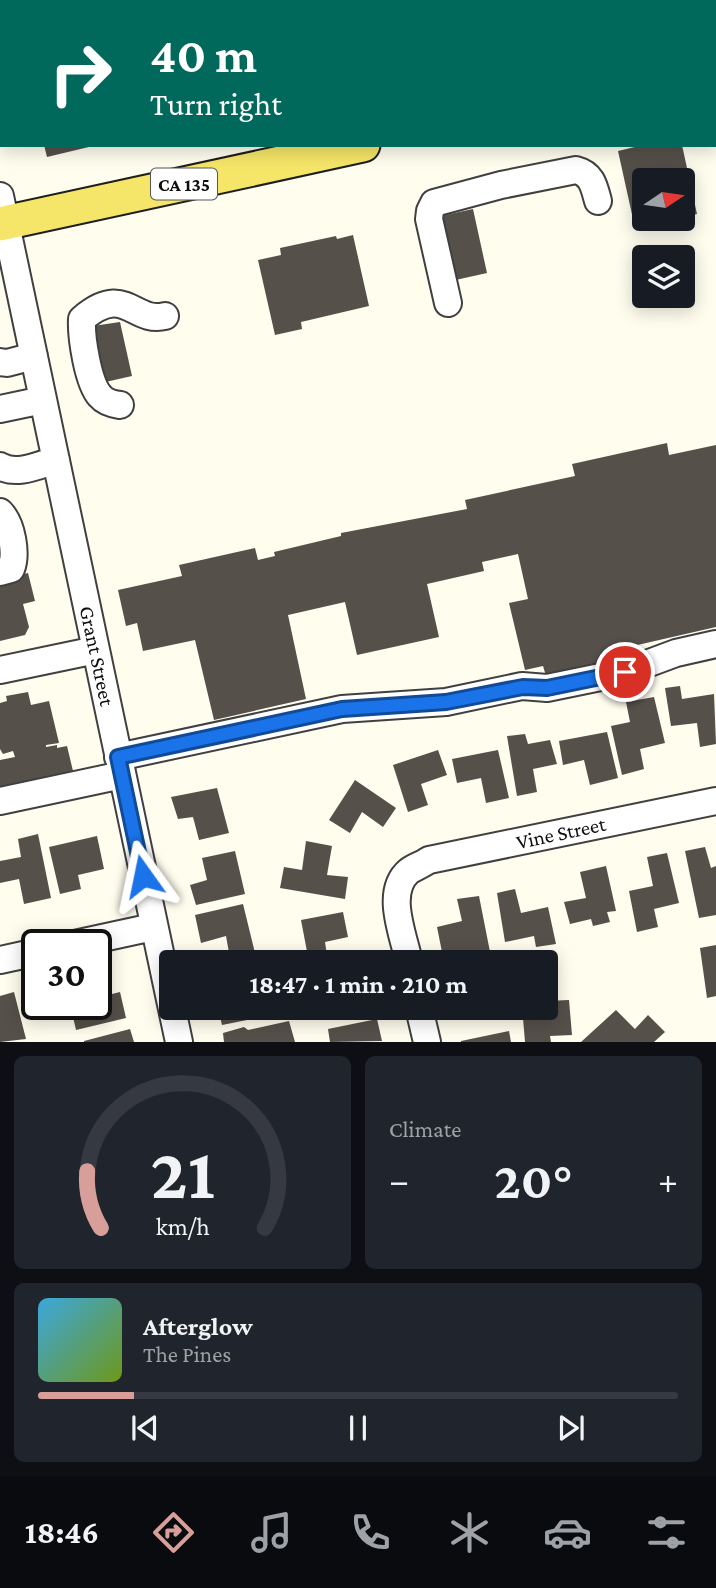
<!DOCTYPE html>
<meta charset="utf-8">
<style>
:root{--surface:#171b24;--page:#20242c;--text:#f1f3f6;--muted:#9ea1a6;--line:#363941;--accent:#d89e9a}
body{margin:0;font-family:"Crimson Pro",serif;background:var(--page);color:var(--text);height:100vh;display:flex;flex-direction:column;font-size:26px;white-space:nowrap}
*{box-sizing:border-box;margin:0}
p{font-size:23px;color:var(--muted)}
.icon{flex:none;width:38px;height:38px;fill:none;stroke:currentColor;stroke-width:2;stroke-linecap:round;stroke-linejoin:round}
.map{position:relative;height:1042px;overflow:hidden}
.sheet{display:flex;flex-direction:column;gap:14px;padding:14px;background:#0d0f14;flex:1}
.sheet>*{flex:none}
.top-card{position:absolute;left:0px;top:0px;width:718px;height:147px;box-shadow:0 4px 18px #0003;background:#00695c;color:#fff;overflow:hidden}
.needle{width:46px;rotate:77deg}
.tools{position:absolute;left:632px;top:168px;display:grid;gap:14px}
.tools a{display:grid;place-items:center;width:63px;height:63px;border-radius:7px;background:var(--surface);box-shadow:0 4px 18px #0003;font-size:35px}
.speed{position:absolute;left:21px;top:929px;display:flex;gap:14px;font-size:35px;font-weight:700;text-align:center}
.speed>*{display:grid;place-content:center;width:91px;height:91px;border-radius:50%;background:var(--surface);box-shadow:0 4px 18px #0003;line-height:1}
.speed .limit{border:4px solid #111;border-radius:10px;background:#fff;color:#111}
.pin{position:absolute;display:grid;place-items:center;width:60px;height:60px;color:#fff;margin:-30px;border:4px solid #fff;border-radius:50%;box-shadow:0 2px 7px #0007}
.me{position:absolute;width:77px;margin:-38px;rotate:348deg;stroke-linejoin:round;filter:drop-shadow(0 0 5px #0008)}
.turn{display:flex;align-items:center;gap:24px;height:147px;padding:0 35px;font-size:32px}
.turn .icon{width:91px;height:91px;stroke-width:2.5}
.turn b{display:block;font-size:49px;line-height:60px}
.big{font-size:52px;font-weight:700;line-height:1.1}
.sheet .card{flex:1;display:flex;flex-direction:column;justify-content:center;gap:10px;min-width:0;padding:0 24px;border-radius:10px;background:var(--page)}
.sheet .dial{align-items:center;gap:0}
.dial svg{height:182px;overflow:visible;fill:none;stroke:var(--line);stroke-width:7;stroke-linecap:round;text-anchor:middle}
.dial text{fill:var(--text);stroke:none}
.song{display:flex;align-items:center;gap:21px}
.cover{width:84px;height:84px;border-radius:10px;background:linear-gradient(135deg,hsl(200 70% 55%),hsl(80 70% 35%))}
.played{height:7px;border-radius:4px;background:linear-gradient(90deg,var(--accent) 15%,var(--line) 15%)}
.keys{display:flex;justify-content:space-around;direction:ltr}
.heat{display:flex;justify-content:space-between;align-items:center;font-size:38px;direction:ltr}
.sheet .tiles{flex:1;display:grid;gap:14px;grid-template-columns:1fr 1fr}
.card:last-child{grid-column:span 2}
.trip{position:absolute;left:159px;top:950px;width:399px;height:70px;border-radius:7px;background:var(--surface);box-shadow:0 4px 18px #0003;font-weight:700;line-height:70px;text-align:center}
.tabs{display:flex;height:112px;justify-content:space-around;align-items:center;background:#090b0e;color:var(--muted)}
.tabs .icon{width:49px;height:49px}
.tabs .selected{color:var(--accent)}
.tabs b{font-size:32px;color:var(--text)}
.map>svg:first-child{display:block}
</style>
<div class="map">
<svg width="716" height="1042" viewBox="0 0 716 1042">
<rect width="100%" height="100%" fill="#fefdee"/>
<path fill="#55504a" d="M44,145H93V146L47,157Z
M643,145H682L697,214L682,218V180H644V219L672,220L635,228L618,151Z
M473,209L487,273L451,281L436,217Z
M353,235L369,306L301,322L302,329L275,335L258,260L281,255L280,248L336,236L337,239Z
M120,322L132,376L101,383L86,327Z
M667,443L669,455L716,445V627L620,649L623,659L546,676L543,666L525,670L509,603L528,599L518,554L482,562L484,571L427,584L439,637L357,655L345,602L288,615L306,699L214,720L195,640L143,651L137,623L126,626L118,590L182,576L179,565L255,548L258,560L275,556L274,552L341,536V533L467,509L465,500L575,476L572,464Z
M28,573L35,601L23,604L29,627L25,635L0,641V579Z
M680,686L682,699L714,694L716,744L700,747L697,723L671,726L665,688Z
M28,692L31,705L49,701L59,743L46,745V747L57,745V748L67,746L73,771L0,787V760L15,757L13,751L3,754L0,749V703L7,701L6,696Z
M654,697L665,743L640,749L644,769L622,775L611,726L630,722L626,702Z
M607,732L618,778L590,785L584,760L563,765L559,741Z
M525,734L528,744L550,740L557,764L533,769L537,792L517,796L507,736Z
M438,750L447,775L421,784L428,805L408,812L393,765Z
M498,750L509,798L486,803L481,778L457,783L452,759Z
M355,780L396,808L383,827L362,812L350,833L329,820Z
M217,788L229,833L199,840L193,817L178,819L171,797Z
M38,834L51,898L24,904L19,879L0,883V861L21,857L18,839Z
M97,836L104,869L78,875L81,889L60,894L49,847Z
M306,841L332,846L327,875L348,877L345,899L280,888L284,867L302,870Z
M705,847L711,868L716,866V915L699,918L685,851Z
M235,851L245,894L196,905L190,885L207,880L202,858Z
M667,853L679,903L654,909L658,927L637,932L629,891L653,886L647,857Z
M606,866L616,911L607,912L610,922L593,926L591,919L570,924L564,902L586,898L580,872Z
M515,889L521,913L548,907L556,944L536,947L534,936L505,942L497,893Z
M479,896L492,962H472L470,950L465,951L467,962H444L437,927L462,921L457,899Z
M243,904L255,953L230,958L226,936L201,943L195,915Z
M343,912L348,937L325,942L328,962H309L301,920Z
M716,945V996L707,998L700,948Z
M14,992L26,1039L0,1042V996Z
M120,992L126,1018L76,1030L70,1004H96V998Z
M569,1000L572,1035L550,1036L551,1042H525L523,1018H546V1001Z
M218,1008H267L268,1016L222,1025Z
M321,1008H374L375,1010L350,1016L349,1012L323,1019Z
M616,1010L635,1029L648,1015L665,1032L654,1042H581Z
M377,1019L382,1041L330,1042L328,1029Z
M289,1021L295,1042H224L223,1033L244,1027L248,1030Z
M130,1029L134,1042H84V1041Z
M509,1031L511,1042H461V1041Z"/>
<g fill="none" stroke-linecap="round" stroke-linejoin="round">
<defs>
<path id="minor" d="M700,0L701,2
M716,71V72
M0,196L179,1042
M448,303L429,219L430,211L434,203L501,185L576,170C592,174 594,186 598,201
M0,362L7,363L34,356
M120,405C112,404 105,402 100,396C88,383 81,337 82,319C125,282 133,324 165,316
M0,409L43,400
M0,466C16,476 39,465 56,460
M0,512C12,524 17,554 11,569L0,572
M0,670L96,650
M118,757L342,709L446,702L522,686L547,688L625,672L676,653L716,644
M0,801L122,775
M70,945L153,927
M0,960L37,952
M409,962C404,936 384,892 409,871C415,867 423,864 429,860L716,801
M419,1008L427,1042"/>
<path id="major" d="M0,224L363,145"/>
</defs>
<use href="#minor" stroke="#404040" stroke-width="30"/>
<use href="#major" stroke="#1e1e1e" stroke-width="37"/>
<use href="#minor" stroke="#fff" stroke-width="26"/>
<use href="#major" stroke="#f5e568" stroke-width="33"/>
</g>
<g fill="none" stroke-linecap="round" stroke-linejoin="round">
<defs>
<path id="route" d="M143,876L118,757L342,709L446,702L523,687L547,688L625,672"/>
</defs>
<use href="#route" stroke="#114b97" stroke-width="18"/>
<use href="#route" stroke="#1a73e8" stroke-width="12"/>
</g>
<g text-anchor="middle" stroke-width="7" stroke-linejoin="round" paint-order="stroke">
<rect fill="#fff" stroke="#565656" stroke-width="2" x="151" y="168.5" width="66" height="31" rx="5"/>
<g font-size="19" font-weight="bold" fill="#0d0d0d">
<text x="184" y="191">CA 135</text>
</g>
<g font-size="21" fill="#0d0d0d" stroke="#fff">
<text transform="translate(97 656) rotate(78)" y="7">Grant Street</text>
<text transform="translate(561 833) rotate(-12)" y="7">Vine Street</text>
</g>
</g>
</svg>
<div class="tools">
<a><svg class="needle" viewBox="-14 -14 28 28"><path d="M0-13l5 13h-10z" fill="#e53935"/><path d="M0 13l5-13h-10z" fill="#9ea1a6"/></svg></a>
<a><svg class="icon" aria-label="layers" viewBox="0 0 24 24"><path d="M12 4l9 5-9 5-9-5zM3 14l9 5 9-5"/></svg></a>
</div>
<div class="speed"><div class="limit">30</div></div>
<div class="pin" style="left:625px;top:672px;background:#d93025"><svg class="icon" aria-label="arrive" viewBox="0 0 24 24"><path d="M6 21V4h12l-3 4 3 4H6"/></svg></div>
<svg class="me" style="left:143px;top:876px" viewBox="-20 -20 40 40"><path d="M0-17L14 15 0 8-14 15z" fill="#1a73e8" stroke="#fff" stroke-width="4"/></svg>
<div class="trip">18:47 · 1 min · 210 m</div>
<div class="top-card">
<div class="turn"><svg class="icon" aria-label="right" viewBox="0 0 24 24"><path d="M7 20v-9h11M14 6l5 5-5 5"/></svg><div><b>40 m</b>Turn right</div></div>
</div>
</div>
<section class="sheet">
<div class="tiles">
<div class="card dial"><svg viewBox="0 0 100 80">
<path d="M14 69A42 42 0 1 1 86 69"/>
<path d="M14 69A42 42 0 0 1 8 44" stroke="#d89e9a"/>
<text x="50" y="56" font-size="32" font-weight="700">21</text>
<text x="50" y="72" font-size="11">km/h</text>
</svg></div>
<div class="card"><p>Climate</p>
<div class="heat"><a>−</a><b class="big">20°</b><a>+</a></div>
</div>
<div class="card">
<div class="song"><i class="cover"></i><div><b>Afterglow</b><p>The Pines</p></div></div>
<div class="played"></div>
<div class="keys"><svg class="icon" aria-label="previous" viewBox="0 0 24 24"><path d="M18 5L8 12l10 7zM5 5v14"/></svg><svg class="icon" aria-label="pause" viewBox="0 0 24 24"><path d="M8 5v14M16 5v14"/></svg><svg class="icon" aria-label="next" viewBox="0 0 24 24"><path d="M6 5l10 7-10 7zM19 5v14"/></svg></div>
</div>
</div>
</section>
<nav class="tabs">
<b>18:46</b>
<svg class="icon selected" aria-label="directions" viewBox="0 0 24 24"><path d="M12 3l9 9-9 9-9-9zM9 14v-3h6M13 9l2 2-2 2"/></svg>
<svg class="icon" aria-label="music" viewBox="0 0 24 24"><path d="M9 18V5l10-2v13"/><circle cx="6" cy="18" r="3"/><circle cx="16" cy="16" r="3"/></svg>
<svg class="icon" aria-label="phone" viewBox="0 0 24 24"><path d="M5 4h4l2 5-3 2q2 4 5 5l2-3 5 2v4C11 20 4 13 5 4z"/></svg>
<svg class="icon" aria-label="climate" viewBox="0 0 24 24"><path d="M12 3v18M4 7l16 10M4 17L20 7"/></svg>
<svg class="icon" aria-label="car" viewBox="0 0 24 24"><path d="M5 17H2v-5l4-1 3-4h7l3 4 3 1v5h-3M9 17h6M6 11h13"/><circle cx="7" cy="17" r="2"/><circle cx="17" cy="17" r="2"/></svg>
<svg class="icon" aria-label="filters" viewBox="0 0 24 24"><path d="M4 7h16M4 17h16"/><circle cx="9" cy="7" r="2"/><circle cx="15" cy="17" r="2"/></svg>
</nav>
